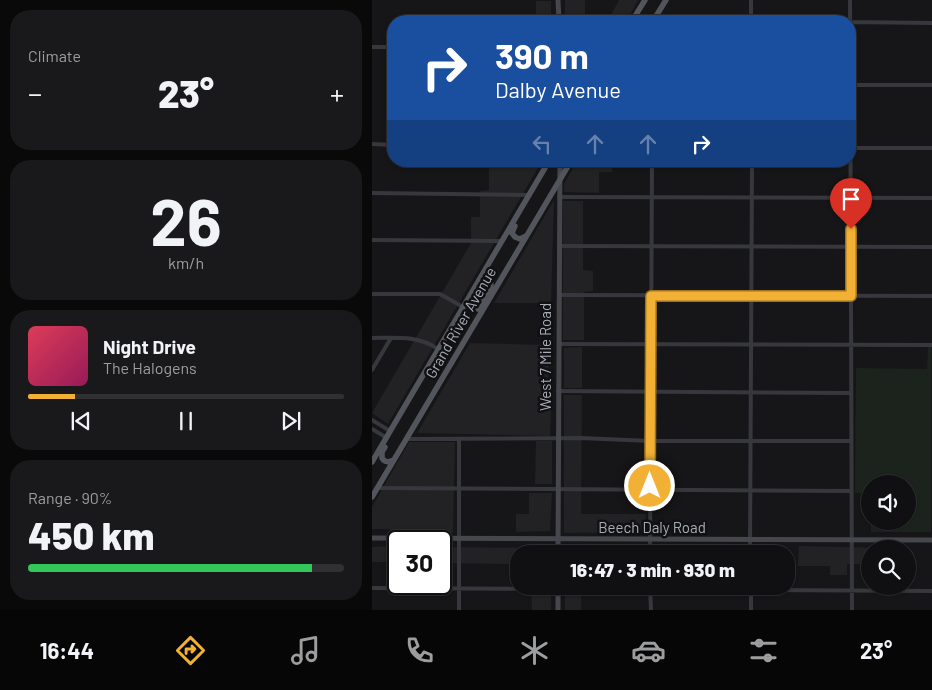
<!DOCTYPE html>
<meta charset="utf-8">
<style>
:root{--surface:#101012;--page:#19191b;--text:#f1f3f6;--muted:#9c9d9f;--line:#303032;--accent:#f2b134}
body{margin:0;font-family:Barlow,sans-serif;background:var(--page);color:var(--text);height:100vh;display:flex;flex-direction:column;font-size:19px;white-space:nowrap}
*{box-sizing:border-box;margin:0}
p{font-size:16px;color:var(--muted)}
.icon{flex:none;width:28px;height:28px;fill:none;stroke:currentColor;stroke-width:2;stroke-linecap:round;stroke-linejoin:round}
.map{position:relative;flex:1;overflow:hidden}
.side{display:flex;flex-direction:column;gap:10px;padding:10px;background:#09090a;width:372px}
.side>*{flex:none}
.top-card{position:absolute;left:15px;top:15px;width:469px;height:152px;border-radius:20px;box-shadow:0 1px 4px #0004,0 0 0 1px var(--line);background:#1a4fa0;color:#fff;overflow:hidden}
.buttons{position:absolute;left:489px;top:475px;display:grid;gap:10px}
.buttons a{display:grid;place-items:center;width:55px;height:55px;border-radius:50%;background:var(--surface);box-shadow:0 1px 4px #0004,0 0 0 1px var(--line);font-size:25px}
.speed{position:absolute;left:15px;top:530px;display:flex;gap:10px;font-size:25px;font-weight:700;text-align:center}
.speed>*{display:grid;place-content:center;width:65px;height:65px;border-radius:50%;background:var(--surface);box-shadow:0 1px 4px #0004,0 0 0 1px var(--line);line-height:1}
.speed .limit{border:2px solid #111;border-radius:8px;background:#fff;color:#111}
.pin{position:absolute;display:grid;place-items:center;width:42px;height:42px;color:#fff;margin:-51px -21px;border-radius:50% 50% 50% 0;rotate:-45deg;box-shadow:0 0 5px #0007}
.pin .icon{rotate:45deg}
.me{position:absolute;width:55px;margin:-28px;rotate:0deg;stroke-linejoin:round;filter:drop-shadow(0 0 4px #0008)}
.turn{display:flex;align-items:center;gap:18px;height:105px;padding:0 25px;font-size:22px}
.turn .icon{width:65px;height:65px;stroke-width:2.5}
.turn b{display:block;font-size:35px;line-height:42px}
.lanes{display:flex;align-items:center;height:48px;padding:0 25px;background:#0003;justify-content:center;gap:25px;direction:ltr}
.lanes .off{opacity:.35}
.big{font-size:38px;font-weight:800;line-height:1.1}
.side .widget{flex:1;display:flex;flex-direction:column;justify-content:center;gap:8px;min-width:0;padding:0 18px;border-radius:20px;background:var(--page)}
.side .dial{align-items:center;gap:0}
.dial b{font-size:65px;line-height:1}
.song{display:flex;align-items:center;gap:15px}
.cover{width:60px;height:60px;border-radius:8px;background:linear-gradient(135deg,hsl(350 70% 55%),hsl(330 70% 35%))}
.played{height:5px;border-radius:2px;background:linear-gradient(90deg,var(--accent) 15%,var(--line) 15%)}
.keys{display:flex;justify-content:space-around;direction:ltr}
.heat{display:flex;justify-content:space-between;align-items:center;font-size:28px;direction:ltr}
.charge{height:8px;border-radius:4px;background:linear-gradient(90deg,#34c759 90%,var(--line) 0)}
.trip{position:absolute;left:138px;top:545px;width:285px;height:50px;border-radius:20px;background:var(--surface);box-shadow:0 1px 4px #0004,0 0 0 1px var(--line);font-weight:800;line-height:50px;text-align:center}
.tabs{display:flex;height:80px;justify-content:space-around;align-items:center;background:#060607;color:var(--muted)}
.tabs .icon{width:35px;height:35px}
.tabs .on{color:var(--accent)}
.tabs b{font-size:22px;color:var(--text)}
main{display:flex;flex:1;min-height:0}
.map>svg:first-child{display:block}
</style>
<main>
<section class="side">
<div class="widget"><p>Climate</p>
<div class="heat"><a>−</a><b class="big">23°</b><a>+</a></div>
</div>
<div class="widget dial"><b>26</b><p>km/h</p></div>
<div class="widget">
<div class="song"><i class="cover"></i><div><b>Night Drive</b><p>The Halogens</p></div></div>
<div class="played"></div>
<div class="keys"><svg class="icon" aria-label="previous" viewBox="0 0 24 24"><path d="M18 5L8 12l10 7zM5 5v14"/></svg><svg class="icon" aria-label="pause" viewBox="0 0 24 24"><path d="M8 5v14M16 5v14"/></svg><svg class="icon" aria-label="next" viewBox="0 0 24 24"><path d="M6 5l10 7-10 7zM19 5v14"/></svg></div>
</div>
<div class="widget"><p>Range · 90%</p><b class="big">450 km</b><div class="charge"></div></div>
</section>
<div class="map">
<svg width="560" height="610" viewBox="0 0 560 610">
<rect width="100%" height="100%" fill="#161618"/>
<path fill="#222225" d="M193,0H213V14H193Z
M247,0H266L258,15H239Z
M164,1H179V18H164Z
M117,161H170L16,424L0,413L99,243V217H108V191L117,190Z
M205,161H240V172H227V193L192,192V184Z
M182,200L179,303H122Z
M191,201H211V270L221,271V291L212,292V340H191Z
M98,343L177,345L176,403L179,410L178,436L45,433Z
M210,347V388H192V348Z
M192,395H210L209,514H274L273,532L192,533Z
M164,441H180V484H163Z
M37,442H83L81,533L22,532L16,529H0V507Z
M157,493H180L178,531L144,532V514H157Z
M26,546V562H0V547Z
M427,546L510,548V549H498L497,564H475V575H458V566H426Z
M69,547L179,548V554H146V564L69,563Z
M219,548H253V554H219Z
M381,549H406V554H381Z
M159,586H179V610H160Z
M193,586H209V610H193Z"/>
<path fill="#1c231d" d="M556,346H559V532H499V521H535V484H498L497,493H483L484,368L555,369Z
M319,549H375V554H319Z"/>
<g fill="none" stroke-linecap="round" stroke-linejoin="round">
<path stroke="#37383d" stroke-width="4" d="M379,0V21
M478,0L480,610
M187,19H262
M478,22L560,23
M0,47H21
M478,85H560
M0,144L21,145
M478,148H560
M0,193L158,195
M187,197L560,198
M0,240L130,241
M187,246L560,247
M0,294H68L91,307
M187,295L560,296
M0,338C24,338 45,335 66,349
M187,344L560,345
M0,370L19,338
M186,391L479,393
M0,420L18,431
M0,429L15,438
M35,439L209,438L278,441H479
M87,439V610
M5,488L479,491
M278,554L280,161
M378,554L380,161
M278,586L279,610
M379,586V610
M0,588L560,591"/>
<path stroke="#45474d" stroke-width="5" d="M186,0L187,21
M0,538L560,540
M186,554L188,161
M186,586V610"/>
<path stroke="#53555c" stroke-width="5.5" d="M262,19H269L271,21
M260,21L273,0
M281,21L294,0
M143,226L140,233L143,237L148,239L154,236
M106,309L119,285L118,280L115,278L107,280
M13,447L10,452V458C13,463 17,462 22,460
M0,462L177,161
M0,497L199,161"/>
</g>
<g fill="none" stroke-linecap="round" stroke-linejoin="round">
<defs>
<path id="route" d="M278,486L279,296H479V229"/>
</defs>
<use href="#route" stroke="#9d7322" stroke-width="12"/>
<use href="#route" stroke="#f2b134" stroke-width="9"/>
</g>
<g text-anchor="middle" stroke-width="5" stroke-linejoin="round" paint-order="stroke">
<g font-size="15" fill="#a8adb8" stroke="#111113">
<text transform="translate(89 323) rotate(-60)" y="5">Grand River Avenue</text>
<text transform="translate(174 357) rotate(-90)" y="5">West 7 Mile Road</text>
<text x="280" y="533">Beech Daly Road</text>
</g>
</g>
</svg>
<div class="buttons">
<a><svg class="icon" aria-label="sound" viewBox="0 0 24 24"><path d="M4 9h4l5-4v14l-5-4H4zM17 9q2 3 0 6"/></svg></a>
<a><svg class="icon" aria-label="search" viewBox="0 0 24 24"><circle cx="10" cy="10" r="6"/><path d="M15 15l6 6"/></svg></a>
</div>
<div class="speed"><div class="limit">30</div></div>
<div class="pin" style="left:479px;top:229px;background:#d93025"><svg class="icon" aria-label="arrive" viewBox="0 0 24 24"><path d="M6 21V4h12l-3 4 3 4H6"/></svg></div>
<svg class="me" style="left:278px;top:486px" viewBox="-20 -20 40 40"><circle r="17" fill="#f2b134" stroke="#fff" stroke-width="3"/><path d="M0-11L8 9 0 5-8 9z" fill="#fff"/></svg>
<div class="trip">16:47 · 3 min · 930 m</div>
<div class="top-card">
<div class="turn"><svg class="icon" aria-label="right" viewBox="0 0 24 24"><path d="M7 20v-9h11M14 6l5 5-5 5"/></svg><div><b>390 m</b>Dalby Avenue</div></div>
<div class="lanes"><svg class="icon off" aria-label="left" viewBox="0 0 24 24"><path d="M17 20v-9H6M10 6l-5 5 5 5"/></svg><svg class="icon off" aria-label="ahead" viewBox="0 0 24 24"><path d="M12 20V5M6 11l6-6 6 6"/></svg><svg class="icon off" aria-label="ahead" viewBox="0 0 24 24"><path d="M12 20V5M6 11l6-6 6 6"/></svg><svg class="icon" aria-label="right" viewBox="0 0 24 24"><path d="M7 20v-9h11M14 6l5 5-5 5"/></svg></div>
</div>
</div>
</main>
<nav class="tabs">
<b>16:44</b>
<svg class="icon on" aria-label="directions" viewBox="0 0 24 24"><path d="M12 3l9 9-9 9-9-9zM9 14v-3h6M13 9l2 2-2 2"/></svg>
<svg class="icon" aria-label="music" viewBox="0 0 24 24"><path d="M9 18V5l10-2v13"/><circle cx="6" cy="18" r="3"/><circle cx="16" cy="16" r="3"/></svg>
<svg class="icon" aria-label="phone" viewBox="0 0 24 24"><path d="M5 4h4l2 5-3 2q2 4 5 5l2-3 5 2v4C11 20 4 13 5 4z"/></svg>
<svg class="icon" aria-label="climate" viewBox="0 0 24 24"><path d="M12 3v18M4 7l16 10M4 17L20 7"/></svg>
<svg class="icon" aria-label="car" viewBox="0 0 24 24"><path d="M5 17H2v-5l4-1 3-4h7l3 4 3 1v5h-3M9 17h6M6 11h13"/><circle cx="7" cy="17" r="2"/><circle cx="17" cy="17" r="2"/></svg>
<svg class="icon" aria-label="filters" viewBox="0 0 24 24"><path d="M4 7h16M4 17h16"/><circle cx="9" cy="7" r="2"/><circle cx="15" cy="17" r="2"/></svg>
<b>23°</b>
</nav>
